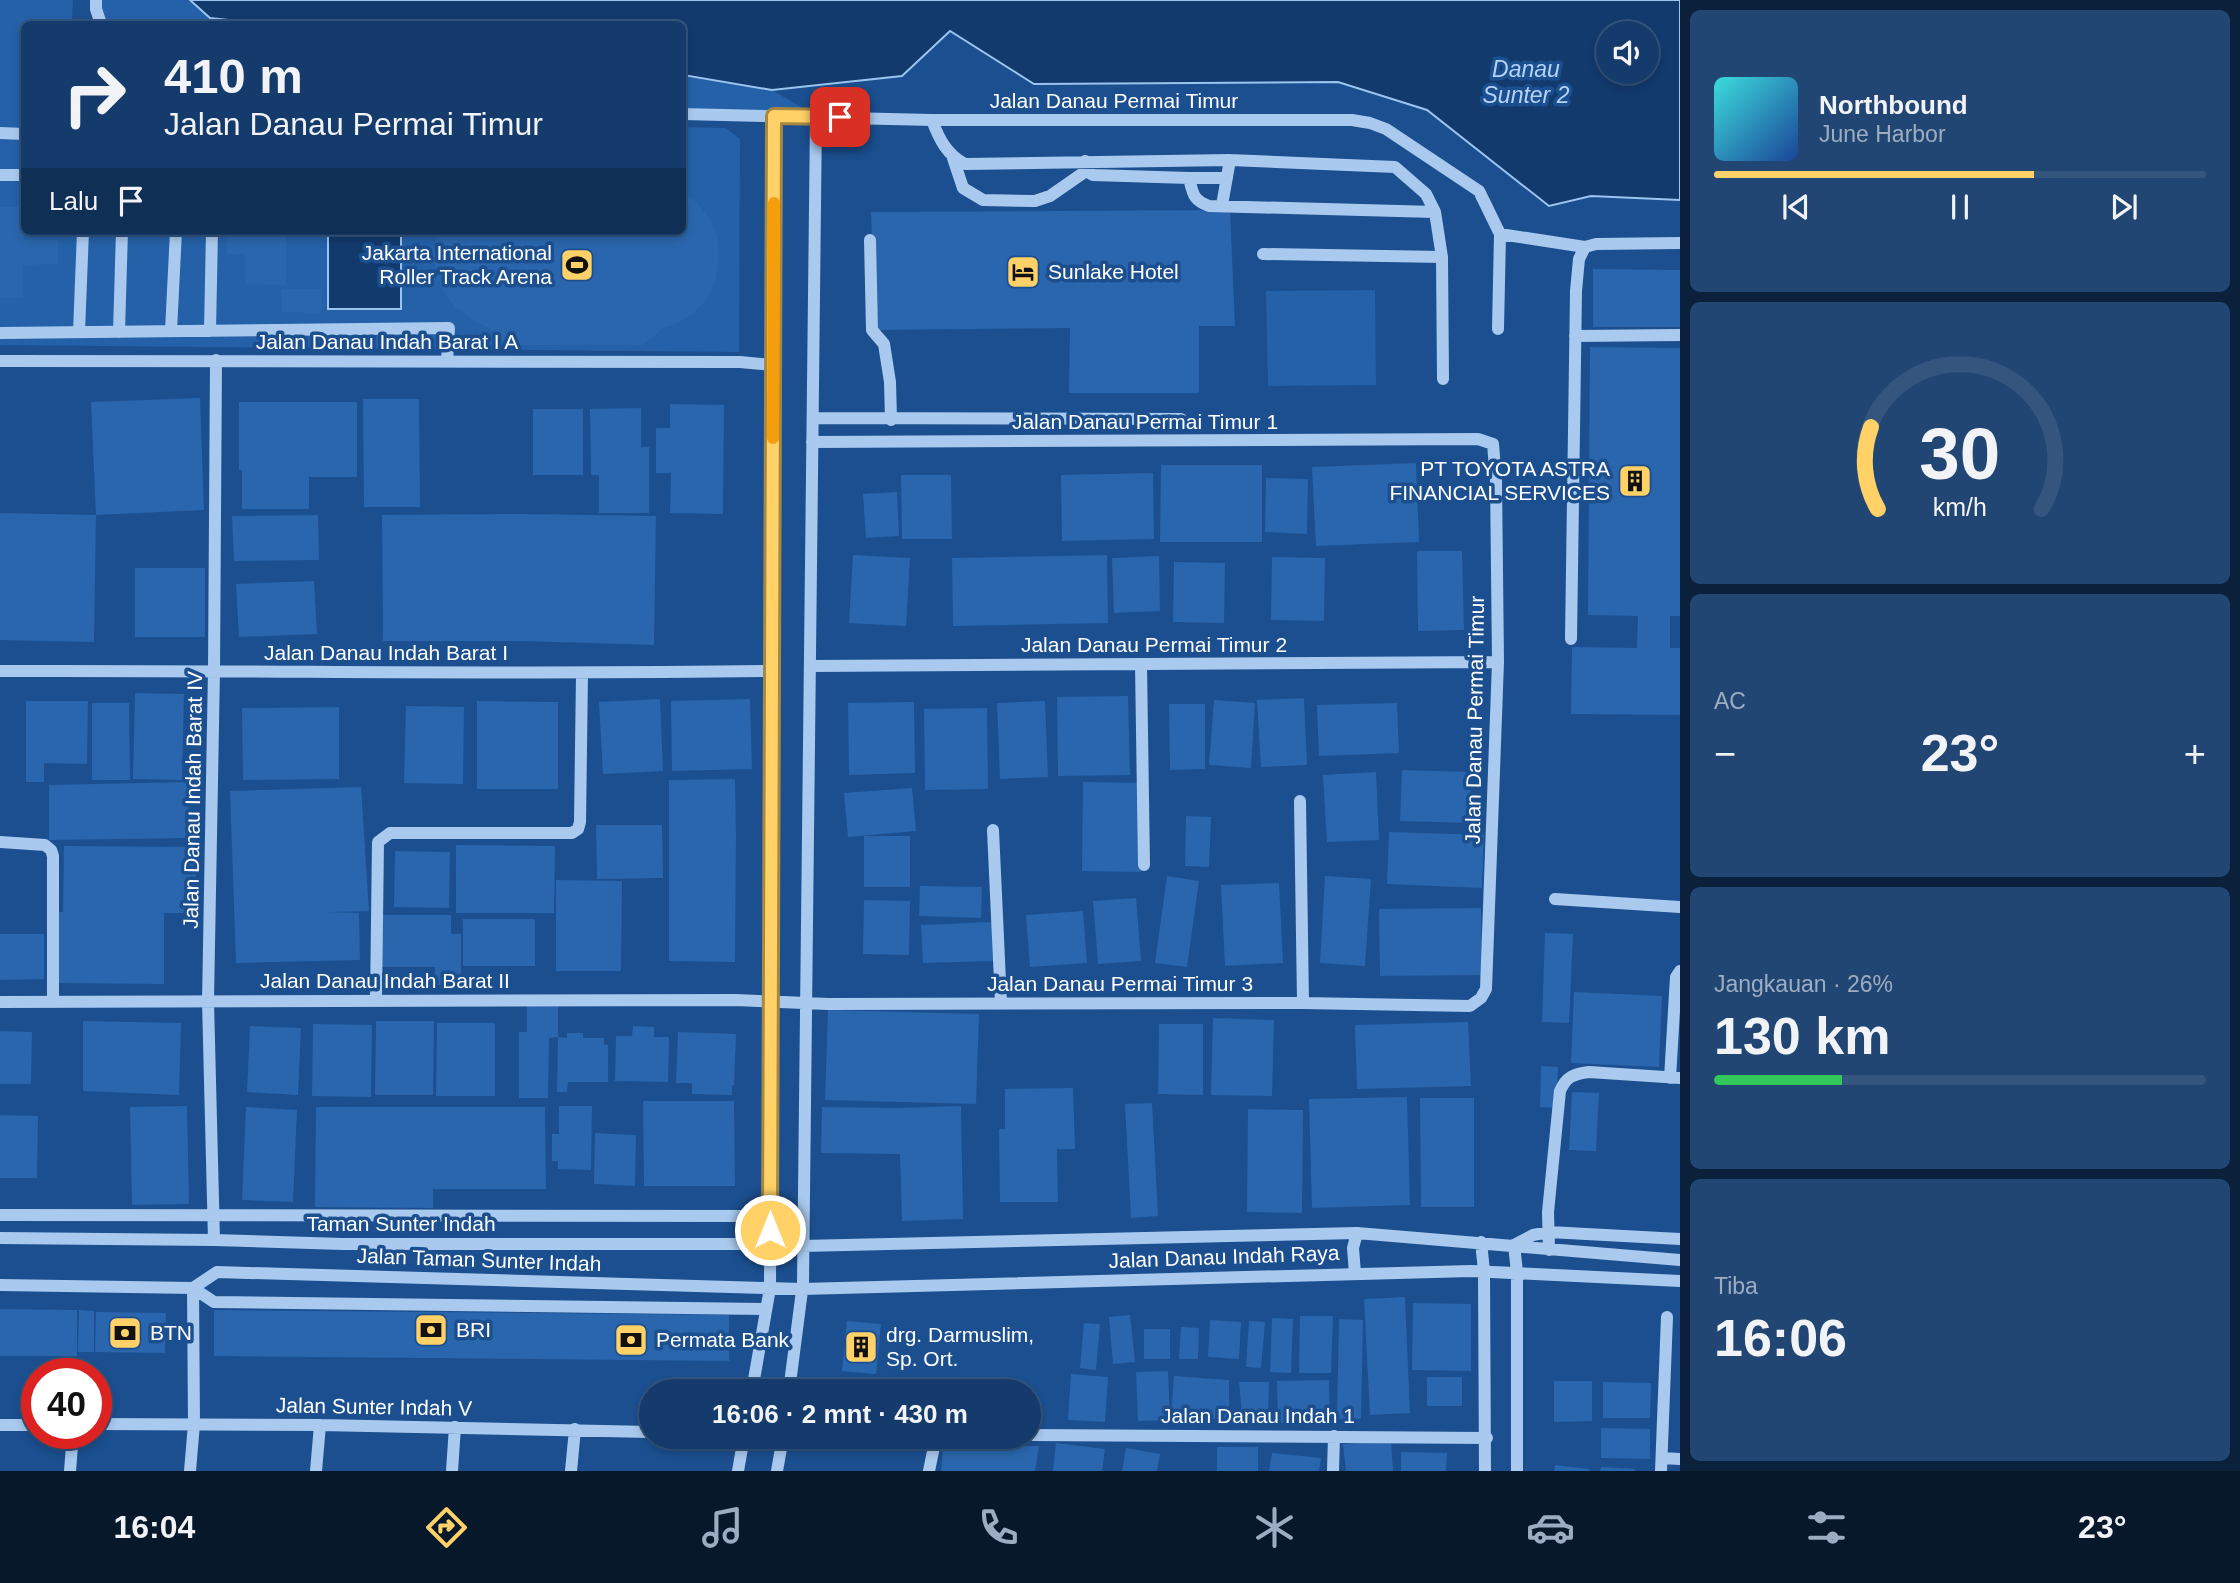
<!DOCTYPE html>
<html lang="id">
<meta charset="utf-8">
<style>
:root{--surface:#143b6b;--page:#214673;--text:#f1f3f6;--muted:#9dadc1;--line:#33557e;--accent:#ffd166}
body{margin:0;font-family:Helvetica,sans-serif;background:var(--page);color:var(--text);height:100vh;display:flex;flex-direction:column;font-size:26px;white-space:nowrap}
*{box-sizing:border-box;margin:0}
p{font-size:23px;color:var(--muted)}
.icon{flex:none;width:38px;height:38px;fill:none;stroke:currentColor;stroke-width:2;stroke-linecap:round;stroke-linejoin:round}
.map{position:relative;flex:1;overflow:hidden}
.panel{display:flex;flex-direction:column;gap:10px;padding:10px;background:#0b203b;width:560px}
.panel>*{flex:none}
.guide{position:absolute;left:21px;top:21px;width:665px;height:214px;border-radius:10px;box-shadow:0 4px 10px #0003,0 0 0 2px var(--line);background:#143b6b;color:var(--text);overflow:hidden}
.buttons{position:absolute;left:1596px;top:21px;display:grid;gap:14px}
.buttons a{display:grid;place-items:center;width:63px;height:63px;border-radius:50%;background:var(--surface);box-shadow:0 4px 10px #0003,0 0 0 2px var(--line);font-size:35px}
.speed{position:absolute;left:21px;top:1358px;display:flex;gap:14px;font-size:35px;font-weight:700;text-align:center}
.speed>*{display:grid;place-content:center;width:91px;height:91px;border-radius:50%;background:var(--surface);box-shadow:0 4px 10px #0003,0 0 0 2px var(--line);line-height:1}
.speed .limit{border:10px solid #d22;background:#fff;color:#111}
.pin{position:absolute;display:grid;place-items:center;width:60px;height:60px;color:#fff;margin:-30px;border-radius:14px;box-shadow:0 4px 10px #0006}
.me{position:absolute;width:77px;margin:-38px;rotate:0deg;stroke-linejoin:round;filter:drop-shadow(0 0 5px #0008)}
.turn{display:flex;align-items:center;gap:24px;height:147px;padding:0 28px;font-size:32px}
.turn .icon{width:91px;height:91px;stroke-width:2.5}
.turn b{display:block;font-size:49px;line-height:60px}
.then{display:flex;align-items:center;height:66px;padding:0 28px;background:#0003;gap:14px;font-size:26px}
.big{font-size:52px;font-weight:700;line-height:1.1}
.panel .card{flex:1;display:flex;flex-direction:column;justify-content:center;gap:10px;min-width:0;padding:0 24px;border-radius:10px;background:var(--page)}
.panel .dial{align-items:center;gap:0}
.dial svg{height:182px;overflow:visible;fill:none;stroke:var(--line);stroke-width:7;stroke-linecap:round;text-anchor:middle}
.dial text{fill:var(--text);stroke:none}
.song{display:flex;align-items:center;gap:21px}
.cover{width:84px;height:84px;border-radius:10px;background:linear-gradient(135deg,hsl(180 70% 55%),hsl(220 70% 35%))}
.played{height:7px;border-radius:4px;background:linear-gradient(90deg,var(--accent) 65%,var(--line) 65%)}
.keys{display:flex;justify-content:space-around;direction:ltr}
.heat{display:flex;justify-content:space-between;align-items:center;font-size:38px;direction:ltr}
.charge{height:10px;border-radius:5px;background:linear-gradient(90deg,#34c759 26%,var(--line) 0)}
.trip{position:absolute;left:639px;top:1379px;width:402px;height:70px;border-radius:35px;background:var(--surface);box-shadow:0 4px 10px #0003,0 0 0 2px var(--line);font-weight:700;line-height:70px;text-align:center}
.dock{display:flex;height:112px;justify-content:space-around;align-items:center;background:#08182b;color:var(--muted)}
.dock .icon{width:49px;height:49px}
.dock .selected{color:var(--accent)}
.dock b{font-size:32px;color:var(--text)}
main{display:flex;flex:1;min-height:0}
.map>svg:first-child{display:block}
</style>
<main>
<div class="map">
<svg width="1680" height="1471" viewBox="0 0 1680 1471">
<rect width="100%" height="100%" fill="#1b4f8f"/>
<path fill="#2461a8" d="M0,0H73L72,20L74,24H24V231H682L683,127L726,128L740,139L739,352L0,345Z
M96,0H190L210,18L264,24H101Z
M682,76L772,90L816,116L683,114Z
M1375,290L1376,385L1268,386L1266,291Z"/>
<path fill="#123a6d" stroke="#9cc4f0" stroke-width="2" fill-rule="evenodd" d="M190,0H1680V200L1591,196L1549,206L1427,110L1338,82L1034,84L950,31L902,76L772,90L683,75L682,24H264L210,18ZM1608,33H1647V72H1608Z
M328,231H401V309H328Z"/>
<path fill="#2a66ad" d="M682,190L698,204L710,219L717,236L719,257L716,277L710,295L696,311L680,322L662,329L643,345H508L491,329L471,319L455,307L443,290L436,273L434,254L438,231H682Z
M0,207H23V240H58V264L23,265V298H0Z
M1230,210L1235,326H1199V393H1069L1070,328L875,330L871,212Z
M227,231H286V285L245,284V254H227Z
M1593,269L1680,270V327H1593Z
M282,289H322L321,313L282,312Z
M1590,347L1680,348V616H1670V648H1680V715L1571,714L1572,647L1637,648L1638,616L1588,615Z
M200,398L204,510L96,515L94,642L0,640V513L96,515L91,402Z
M363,399H419L420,507H364Z
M239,402H357V477H309V509H242V470H239Z
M670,404L724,405L723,514L670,513L671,473H656V428H670Z
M641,408V447H649V513H599V475H591L590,409Z
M533,409H583V475H533Z
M1416,463L1419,542L1316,546L1312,467Z
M1161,465H1262V542H1160Z
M1153,473L1154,539L1062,541L1061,475Z
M901,475H951L952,539H902Z
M1266,478L1308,479L1307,534L1265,532Z
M897,492L899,536L866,538L863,494Z
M521,514L656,516L654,645L522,641H383L382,515Z
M318,515L319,560L234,561L232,516Z
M1417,551H1462L1464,630L1418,631Z
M853,555L910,558L906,626L849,623Z
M1107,555L1108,623L953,626L952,558Z
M1159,556L1160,611L1114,613L1112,558Z
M1272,557L1325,558L1324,621L1271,620Z
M1174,562L1225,563L1224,623L1173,622Z
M135,568H205V637H135Z
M314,581L317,634L239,637L236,584Z
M135,693L184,694L182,780L133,779Z
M1128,696L1130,775L1058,776L1057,697Z
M1304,698L1307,765L1261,767L1257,700Z
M660,699L663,771L603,774L599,702Z
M750,699L752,769L672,771L671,701Z
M1214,700L1255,703L1251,768L1209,765Z
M26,701H88L87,764L44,763V782H26Z
M477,701L558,702V789H477Z
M1045,701L1048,777L1000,779L997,703Z
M914,702L915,773L849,775L848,703Z
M92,703H129L130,780H92Z
M1397,703L1399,753L1319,756L1317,705Z
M1169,704H1205V769L1170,770Z
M406,706L464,707L463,784L404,783Z
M339,707V779L243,780L242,708Z
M987,708L988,789L925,790L924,709Z
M1402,770L1471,772L1470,823L1400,821Z
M1376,772L1379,840L1327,842L1323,775Z
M735,779L736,835L735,962L669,961V780Z
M188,782L189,838L49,840V785Z
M1083,782L1142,783L1141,872L1082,871Z
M361,787L369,911L329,912L359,913L360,960L236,963L230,791Z
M912,788L916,831L848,837L844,793Z
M1186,816L1211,817L1209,867L1185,866Z
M596,825H662L663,878L597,879Z
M1389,832L1484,835L1482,888L1387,884Z
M864,836H910V887H864Z
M456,845L555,846L554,913H456Z
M64,846L196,847V913H164V984L58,983V912H63Z
M395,851L450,852L449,908L394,907Z
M1167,876L1199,881L1187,967L1155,963Z
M1325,876L1371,879L1365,966L1320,963Z
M556,880L622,881L621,971H556Z
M1279,883L1283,963L1225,966L1221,885Z
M920,886L982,887L981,918L919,916Z
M1136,898L1141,961L1098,964L1093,901Z
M864,900L910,901L909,955L863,954Z
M1481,908L1482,975L1380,976L1379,909Z
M1083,911L1087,963L1030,967L1026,915Z
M381,915H451V934H461V985H435V967H381Z
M463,919H535V966H463Z
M992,922L993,961L923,963L921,925Z
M1545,933L1573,934L1569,1023L1542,1022Z
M0,934H44V979L0,980Z
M1574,992L1662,996L1659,1067L1571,1063Z
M527,1006H558V1037L567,1038V1033H583V1038H604V1045H608V1082H568L567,1092H557L558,1037L549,1038L548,1098H519V1032H527Z
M828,1010L979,1014L976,1104L825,1100Z
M1213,1018L1274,1020L1272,1096L1211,1095Z
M83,1021L181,1023L179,1095L83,1091Z
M376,1021H434L433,1095H375Z
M1468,1022L1471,1086L1357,1089L1355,1025Z
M437,1023H495V1096H436Z
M313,1024L372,1025L371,1097L312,1096Z
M1159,1024H1203V1095L1158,1094Z
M250,1026L301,1028L298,1095L247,1092Z
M633,1026L654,1027V1037H669L668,1082L615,1081L616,1036H632Z
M0,1031L32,1032L31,1084H0Z
M678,1032L736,1034L734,1085H732V1095L692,1094V1083H676Z
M1541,1066L1558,1067L1556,1108L1540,1107Z
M1073,1088L1075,1149H1057L1058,1202H1000L999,1129H1005V1089Z
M1572,1092L1599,1093L1596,1151L1569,1150Z
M1407,1097L1410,1205L1312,1208L1309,1099Z
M1420,1098H1474V1207H1421Z
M643,1101H734L735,1186H644Z
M1152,1103L1158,1216L1131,1218L1125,1104Z
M187,1106L189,1204L132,1205L130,1107Z
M559,1106H592L591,1170L558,1169V1161H552V1134H559Z
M961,1106L963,1219L902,1221L900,1154L821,1153L822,1107L899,1108Z
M246,1107L297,1110L293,1202L242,1200Z
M316,1107H545L546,1189H433V1208L315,1207Z
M1248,1109L1303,1110L1302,1213L1247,1212Z
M0,1115L38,1116L37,1178H0Z
M595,1133L636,1135L635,1186L594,1184Z
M1405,1297L1410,1413L1370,1415L1364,1299Z
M1413,1303L1471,1304V1371L1412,1370Z
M0,1309L77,1310V1356H0Z
M79,1310L94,1311V1352H78Z
M214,1310L729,1315V1361L214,1356Z
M96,1312L166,1313L165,1353L95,1352Z
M1130,1315L1135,1362L1113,1364L1109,1317Z
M1300,1316H1333L1331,1373H1299Z
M1272,1318L1293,1319L1291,1373L1270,1372Z
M1339,1319L1363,1320L1361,1419H1337Z
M1210,1320L1241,1322L1239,1359L1208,1357Z
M847,1321L881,1324L876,1374L842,1371Z
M1249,1321L1265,1322L1261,1368L1246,1367Z
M1084,1323L1100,1324L1096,1370L1080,1368Z
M1181,1327L1199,1328L1198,1359H1179Z
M1144,1329H1170V1359H1144Z
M1168,1371L1170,1420L1138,1421L1136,1372Z
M1071,1374L1108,1377L1105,1422L1068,1420Z
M1174,1376L1229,1380V1420L1171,1416Z
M1427,1377H1462V1406H1427Z
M1329,1380L1330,1423H1278L1277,1381Z
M1554,1381H1592V1421L1554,1422Z
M1239,1382H1269L1268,1416H1242Z
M1603,1382L1651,1383L1650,1418H1603Z
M1601,1428L1650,1429V1459L1601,1458Z
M1391,1440L1393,1471H1346L1343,1444Z
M1056,1443L1105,1449L1102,1471H1053Z
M1039,1446L1035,1471H941L943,1447Z
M1217,1447H1258V1471H1217Z
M1126,1448L1160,1454L1157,1471H1122Z
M1401,1452L1447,1453L1446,1471H1401Z
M1272,1453L1321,1458L1319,1471H1269Z
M1555,1465L1589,1469V1471H1554Z
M1601,1467L1635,1469V1471H1600Z"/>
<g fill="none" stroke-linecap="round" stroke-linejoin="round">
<path stroke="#a9c9ee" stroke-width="12" d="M96,0V9L101,24
M682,114L932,120H1352L1370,123L1386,129L1479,191L1500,234L1498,329
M932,120C939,139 947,155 965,164L1230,160L1395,167L1426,194L1435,212L1442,257L1443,379
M0,133L24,134
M953,158L963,188L983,200L1035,201L1050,196L1086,171
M1085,161L1086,171L1093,175L1189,178C1193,194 1193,200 1209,206L1435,212
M0,175H24
M1189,178H1227
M1222,205L1230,160
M1500,234L1585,247
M870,240L872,330L884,344L890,382L891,420
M1263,254L1442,257
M171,331L176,231
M210,331L212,231
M79,332L83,231
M119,332L122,231
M0,333L449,328L447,361
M1575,336L1680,335
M0,361L740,362L773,365
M813,418L1181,419
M1571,639L1576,291L1579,259L1585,247L1596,244L1680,243
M1141,664L1144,865
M810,666L1498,662
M0,671C257,670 515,675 772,671
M1300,801L1303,1003
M993,830L1001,1003
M0,842L45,845L51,850L53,856V1001
M1555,899L1680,907
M376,1000L378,842L390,833H572L578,829L580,822L582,674
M0,1002L736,1000L828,1004L1303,1003L1470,1006L1481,998L1486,989L1498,662L1496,480L1493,444L1478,439L812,442
M1670,1078L1676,977L1680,971
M0,1215L770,1216
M0,1238L214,1240L343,1244H743L802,1246L1357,1233L1680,1260
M214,1240L208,1001L214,670L216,360
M1481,1242L1484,1271L1485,1471
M1514,1245L1517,1272V1471
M1514,1245L1533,1235L1549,1232L1680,1239
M1549,1250L1548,1212L1560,1091C1566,1077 1573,1074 1589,1072L1680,1078
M1355,1273L1353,1248L1357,1233
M0,1285L193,1288L214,1302L766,1309
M193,1288L217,1272L802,1289L1471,1271L1680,1281
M752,1391L770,1288L774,116
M789,1391L803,1283L816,116
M96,1424L320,1425L651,1432
M0,1425H37
M1029,1435L1487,1438
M1662,1458L1680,1459
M70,1471L73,1433
M190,1471L194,1424L193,1288
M316,1471L320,1425
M452,1471L455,1427
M571,1471L575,1429
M738,1471L744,1437
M777,1471L783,1437
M929,1471L936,1437
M1333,1471L1334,1436
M1661,1471L1667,1317"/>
</g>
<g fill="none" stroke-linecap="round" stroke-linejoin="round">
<defs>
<path id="route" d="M770,1230L774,116L840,117"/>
</defs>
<use href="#route" stroke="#a68842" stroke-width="18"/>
<use href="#route" stroke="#ffd166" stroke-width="12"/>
<path stroke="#f59e0b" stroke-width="12" d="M773,438L774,203"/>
</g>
<defs>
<symbol id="stadium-square" viewBox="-11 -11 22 22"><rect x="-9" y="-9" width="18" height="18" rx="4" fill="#ffd166" stroke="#1b4f8f"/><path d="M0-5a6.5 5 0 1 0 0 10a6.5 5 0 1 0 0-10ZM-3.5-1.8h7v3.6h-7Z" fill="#111"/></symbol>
<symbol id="hotel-square" viewBox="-11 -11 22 22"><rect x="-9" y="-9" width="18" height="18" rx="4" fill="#ffd166" stroke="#1b4f8f"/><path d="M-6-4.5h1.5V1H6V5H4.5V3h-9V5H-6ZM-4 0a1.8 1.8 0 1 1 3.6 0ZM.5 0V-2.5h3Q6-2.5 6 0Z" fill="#111"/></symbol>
<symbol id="building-square" viewBox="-11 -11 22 22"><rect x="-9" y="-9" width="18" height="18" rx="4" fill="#ffd166" stroke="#1b4f8f"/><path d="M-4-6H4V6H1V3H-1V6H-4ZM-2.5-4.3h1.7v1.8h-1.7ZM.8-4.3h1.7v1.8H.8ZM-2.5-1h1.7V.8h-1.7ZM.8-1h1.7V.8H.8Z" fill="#111"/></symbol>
<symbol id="bank-square" viewBox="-11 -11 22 22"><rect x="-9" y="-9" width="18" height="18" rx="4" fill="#ffd166" stroke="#1b4f8f"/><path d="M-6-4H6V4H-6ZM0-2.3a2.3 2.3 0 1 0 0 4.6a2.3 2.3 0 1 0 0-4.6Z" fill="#111"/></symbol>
</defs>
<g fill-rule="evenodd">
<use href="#stadium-square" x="558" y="246" width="38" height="38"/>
<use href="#hotel-square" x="1004" y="253" width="38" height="38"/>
<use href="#building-square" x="1616" y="462" width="38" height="38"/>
<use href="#bank-square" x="412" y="1311" width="38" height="38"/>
<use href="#bank-square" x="106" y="1314" width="38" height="38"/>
<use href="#bank-square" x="612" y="1321" width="38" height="38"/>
<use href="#building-square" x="842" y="1328" width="38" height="38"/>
</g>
<g text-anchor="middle" stroke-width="7" stroke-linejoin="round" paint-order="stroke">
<g font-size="21" fill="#fff" stroke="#1b4f8f">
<text x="1114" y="108">Jalan Danau Permai Timur</text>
<text x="387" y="349">Jalan Danau Indah Barat I A</text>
<text x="1145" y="429">Jalan Danau Permai Timur 1</text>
<text x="1154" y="652">Jalan Danau Permai Timur 2</text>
<text x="386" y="660">Jalan Danau Indah Barat I</text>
<text transform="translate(1475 720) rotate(-89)" y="7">Jalan Danau Permai Timur</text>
<text transform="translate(193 800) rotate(-89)" y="7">Jalan Danau Indah Barat IV</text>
<text x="385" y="988">Jalan Danau Indah Barat II</text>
<text x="1120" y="991">Jalan Danau Permai Timur 3</text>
<text x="401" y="1231">Taman Sunter Indah</text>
<text transform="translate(1224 1257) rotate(-2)" y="7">Jalan Danau Indah Raya</text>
<text transform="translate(479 1260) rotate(2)" y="7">Jalan Taman Sunter Indah</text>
<text transform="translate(374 1407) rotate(1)" y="7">Jalan Sunter Indah V</text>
<text x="1258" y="1423">Jalan Danau Indah 1</text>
</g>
<g font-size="21" fill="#fff" stroke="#1b4f8f" text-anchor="start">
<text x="552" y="260" text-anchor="end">Jakarta International<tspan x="552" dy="24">Roller Track Arena</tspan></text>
<text x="1048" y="279">Sunlake Hotel</text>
<text x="1610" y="476" text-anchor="end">PT TOYOTA ASTRA<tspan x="1610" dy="24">FINANCIAL SERVICES</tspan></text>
<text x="456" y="1337">BRI</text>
<text x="150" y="1340">BTN</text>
<text x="886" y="1342">drg. Darmuslim,<tspan x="886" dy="24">Sp. Ort.</tspan></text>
<text x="656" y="1347">Permata Bank</text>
</g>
<g font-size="23" font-style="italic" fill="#b5d3f5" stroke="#1b4f8f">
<text x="1526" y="77">Danau<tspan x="1526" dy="26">Sunter 2</tspan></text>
</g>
</g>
</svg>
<div class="buttons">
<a><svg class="icon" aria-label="sound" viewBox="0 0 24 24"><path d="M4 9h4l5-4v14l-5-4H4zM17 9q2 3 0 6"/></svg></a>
</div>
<div class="speed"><div class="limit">40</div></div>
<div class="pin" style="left:840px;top:117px;background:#d93025"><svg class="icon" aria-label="arrive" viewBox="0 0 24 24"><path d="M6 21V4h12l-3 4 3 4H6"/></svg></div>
<svg class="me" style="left:770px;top:1230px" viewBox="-20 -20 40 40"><circle r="17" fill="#ffd166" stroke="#fff" stroke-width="3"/><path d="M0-11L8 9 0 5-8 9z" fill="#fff"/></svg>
<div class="trip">16:06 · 2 mnt · 430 m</div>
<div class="guide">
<div class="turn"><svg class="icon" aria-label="right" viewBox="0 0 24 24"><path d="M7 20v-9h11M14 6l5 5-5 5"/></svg><div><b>410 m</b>Jalan Danau Permai Timur</div></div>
<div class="then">Lalu<svg class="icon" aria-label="arrive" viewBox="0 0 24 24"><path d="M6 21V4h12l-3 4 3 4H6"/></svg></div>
</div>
</div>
<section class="panel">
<div class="card">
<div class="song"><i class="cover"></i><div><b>Northbound</b><p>June Harbor</p></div></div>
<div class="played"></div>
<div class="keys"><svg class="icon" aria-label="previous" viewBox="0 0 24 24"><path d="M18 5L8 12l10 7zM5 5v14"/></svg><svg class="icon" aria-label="pause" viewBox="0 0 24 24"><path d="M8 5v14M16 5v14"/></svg><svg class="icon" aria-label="next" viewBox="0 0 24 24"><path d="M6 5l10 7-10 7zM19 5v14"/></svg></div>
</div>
<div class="card dial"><svg viewBox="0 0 100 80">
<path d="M14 69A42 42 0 1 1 86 69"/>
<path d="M14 69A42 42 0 0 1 11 33" stroke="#ffd166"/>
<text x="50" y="56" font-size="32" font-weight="700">30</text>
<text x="50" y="72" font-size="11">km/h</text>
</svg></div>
<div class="card"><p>AC</p>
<div class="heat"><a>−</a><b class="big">23°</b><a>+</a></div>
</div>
<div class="card"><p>Jangkauan · 26%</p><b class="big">130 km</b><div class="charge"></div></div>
<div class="card"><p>Tiba</p><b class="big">16:06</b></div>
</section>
</main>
<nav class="dock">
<b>16:04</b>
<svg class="icon selected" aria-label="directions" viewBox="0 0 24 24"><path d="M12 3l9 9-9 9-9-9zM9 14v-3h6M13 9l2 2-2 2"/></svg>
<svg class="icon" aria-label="music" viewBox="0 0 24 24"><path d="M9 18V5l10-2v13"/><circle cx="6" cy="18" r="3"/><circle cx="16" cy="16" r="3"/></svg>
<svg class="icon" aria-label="phone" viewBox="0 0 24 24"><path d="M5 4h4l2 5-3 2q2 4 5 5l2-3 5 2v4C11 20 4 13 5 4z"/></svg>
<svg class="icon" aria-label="climate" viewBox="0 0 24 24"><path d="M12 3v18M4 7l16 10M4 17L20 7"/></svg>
<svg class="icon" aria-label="car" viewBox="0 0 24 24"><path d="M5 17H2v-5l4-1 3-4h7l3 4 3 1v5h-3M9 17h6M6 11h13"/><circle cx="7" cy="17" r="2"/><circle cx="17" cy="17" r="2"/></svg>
<svg class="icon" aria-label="filters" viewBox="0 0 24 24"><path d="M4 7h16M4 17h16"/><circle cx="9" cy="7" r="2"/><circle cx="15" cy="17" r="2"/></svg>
<b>23°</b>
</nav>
